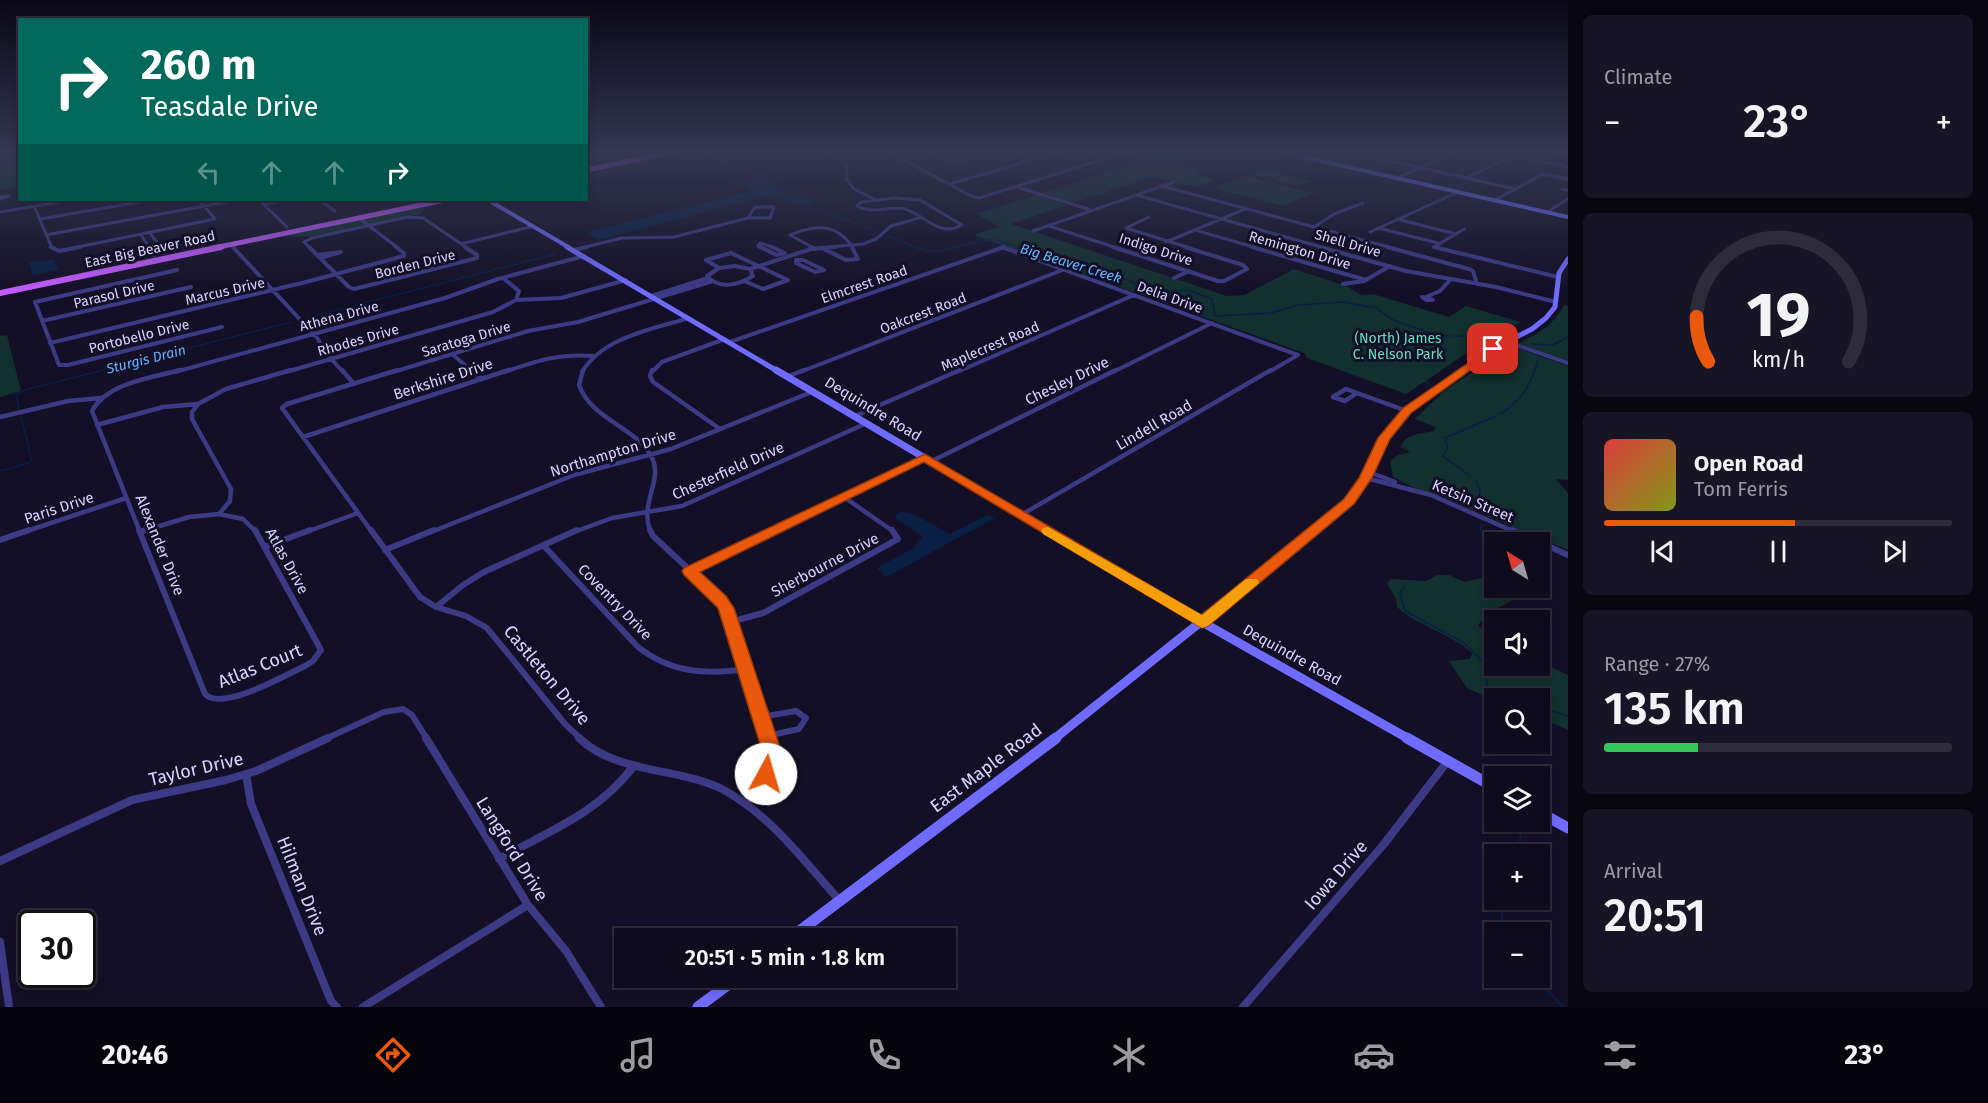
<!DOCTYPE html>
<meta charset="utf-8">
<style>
:root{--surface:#0e0b1c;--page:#171425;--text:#f1f3f6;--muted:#9b9ba3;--line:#2e2b3b;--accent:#ea580c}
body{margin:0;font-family:"Fira Sans",sans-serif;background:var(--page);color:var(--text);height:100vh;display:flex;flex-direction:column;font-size:22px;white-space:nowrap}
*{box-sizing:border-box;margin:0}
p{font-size:20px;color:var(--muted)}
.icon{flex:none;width:33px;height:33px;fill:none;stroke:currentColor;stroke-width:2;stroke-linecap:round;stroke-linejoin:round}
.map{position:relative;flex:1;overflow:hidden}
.drawer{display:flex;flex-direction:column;gap:15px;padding:15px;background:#08060f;width:420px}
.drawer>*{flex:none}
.banner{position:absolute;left:18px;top:18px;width:570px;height:183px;border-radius:0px;box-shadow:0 3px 9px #0003,0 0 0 2px var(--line);background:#00695c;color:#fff;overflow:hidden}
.needle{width:39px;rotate:323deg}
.controls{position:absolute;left:1484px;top:532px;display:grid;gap:12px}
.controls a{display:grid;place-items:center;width:66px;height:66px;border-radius:0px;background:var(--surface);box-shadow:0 3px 9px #0003,0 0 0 2px var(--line);font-size:30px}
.speed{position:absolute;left:18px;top:910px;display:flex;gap:12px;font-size:30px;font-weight:700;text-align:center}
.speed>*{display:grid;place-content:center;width:78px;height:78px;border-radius:50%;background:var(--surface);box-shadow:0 3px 9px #0003,0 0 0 2px var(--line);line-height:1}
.speed .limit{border:3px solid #111;border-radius:9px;background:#fff;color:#111}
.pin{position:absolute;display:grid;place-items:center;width:51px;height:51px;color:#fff;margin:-26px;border-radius:12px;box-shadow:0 3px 9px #0006}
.me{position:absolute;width:66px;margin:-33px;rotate:6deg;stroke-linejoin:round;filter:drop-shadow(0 0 4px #0008)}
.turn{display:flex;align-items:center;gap:21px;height:126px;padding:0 24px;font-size:27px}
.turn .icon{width:78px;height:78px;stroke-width:2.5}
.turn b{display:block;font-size:42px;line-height:51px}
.lanes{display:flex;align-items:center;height:57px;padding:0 24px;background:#0003;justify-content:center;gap:30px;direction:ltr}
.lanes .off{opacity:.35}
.big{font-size:45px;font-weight:600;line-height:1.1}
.drawer .widget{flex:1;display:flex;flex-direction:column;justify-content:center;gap:9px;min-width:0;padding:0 21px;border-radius:9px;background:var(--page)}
.drawer .dial{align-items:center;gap:0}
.dial svg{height:156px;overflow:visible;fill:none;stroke:var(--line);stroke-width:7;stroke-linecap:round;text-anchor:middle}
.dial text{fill:var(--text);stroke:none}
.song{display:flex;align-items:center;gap:18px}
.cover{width:72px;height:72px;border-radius:9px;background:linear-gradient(135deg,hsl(0 70% 55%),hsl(70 70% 35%))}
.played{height:6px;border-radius:3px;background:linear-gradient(90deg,var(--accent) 55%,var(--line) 55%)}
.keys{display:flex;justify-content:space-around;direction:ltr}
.heat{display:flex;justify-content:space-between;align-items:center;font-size:33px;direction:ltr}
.charge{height:9px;border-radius:4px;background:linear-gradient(90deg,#34c759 27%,var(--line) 0)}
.trip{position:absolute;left:614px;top:928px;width:342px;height:60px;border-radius:0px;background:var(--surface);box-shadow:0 3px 9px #0003,0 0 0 2px var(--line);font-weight:600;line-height:60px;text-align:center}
.dock{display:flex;height:96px;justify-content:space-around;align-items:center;background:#06040b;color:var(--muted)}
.dock .icon{width:42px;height:42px}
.dock .on{color:var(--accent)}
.dock b{font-size:27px;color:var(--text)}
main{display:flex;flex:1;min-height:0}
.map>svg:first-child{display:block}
</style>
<main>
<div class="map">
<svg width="1568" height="1007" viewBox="0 0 1568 1007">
<rect width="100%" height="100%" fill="#130f26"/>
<path fill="#12302f" d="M1172,152H1194L1185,155L1187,158L1175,163L1197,170L1193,174L1215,180L1197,187L1151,177L1073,203L1043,193Z
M19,163V188L0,190V166Z
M1262,170L1309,181L1298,186L1251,175Z
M1246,176L1314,193L1283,206L1214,188Z
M1037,195L1067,205L1011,224L1227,296L1244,295L1294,269L1346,286L1362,295L1373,294L1449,317L1466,306L1521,322L1481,343L1426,381L1432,384L1424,382L1406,394L1307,358L1304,353L974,235L999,227L977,214Z
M426,207L420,214L310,237L280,236Z
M1564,305L1568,306V361L1518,343C1539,334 1553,325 1564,305Z
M7,335L21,391L0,397V336Z
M1511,346L1568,366V480L1556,479L1568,493V550L1439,496L1412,487L1393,477L1390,461L1398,455L1410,452L1400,447C1406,433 1421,434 1434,431L1436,427L1415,419L1443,392Z
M1437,575H1449L1464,582L1482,578L1494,585V588H1500L1517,597C1499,611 1492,604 1478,626L1494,636V666H1539V661L1568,675V730L1539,717V699H1494V701L1467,688L1449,661L1470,659L1472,653C1450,633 1419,627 1397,607L1396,599L1387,583L1391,579L1426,581Z"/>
<path fill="#0a1f44" d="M763,175L778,180L770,183L779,189L812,200L811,203L796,204L767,196L599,240L586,232L752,191L734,182Z
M54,260L58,270L33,275L29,262Z
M900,511L912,513L950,534L987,515L995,518L888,576H884L877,568L913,548L922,536L896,519L895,516Z"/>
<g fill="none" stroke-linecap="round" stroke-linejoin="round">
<path stroke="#0a1f44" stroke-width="1.5" d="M702,152L759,175
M805,203L809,207L878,231
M887,235C902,241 919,252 936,251C957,250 974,239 996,240L1124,278L1148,291L1189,290L1212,299L1215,316L1271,313L1299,305L1343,302L1377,308L1391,319L1438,336H1450
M309,317L556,254
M1455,336L1489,337
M1531,344L1553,345L1568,337
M19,410L16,394L25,390L291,322
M1500,414C1522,401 1532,383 1538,359
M0,471L32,462L21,416
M1469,475L1443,456L1448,447L1445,438L1496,416
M1476,481L1480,490L1479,501
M1478,504L1480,512
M1480,534L1482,524
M1405,586L1400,593L1405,611L1464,643L1486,664L1487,687L1511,699
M1539,707L1568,716"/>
<path stroke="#0a1f44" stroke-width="2" d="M1518,855L1522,823
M1500,900L1504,933
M1536,978L1563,1007"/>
<path stroke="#3d3a85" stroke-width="3" d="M825,152C841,160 850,159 846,179L854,189L876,200
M889,152L971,196L979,198L1104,159L1091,152
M935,152L953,162L983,155L980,152
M1553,152L1568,155
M1028,156H1047L1062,152
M1102,156L1134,152
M1310,158L1325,152
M1378,158L1515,189
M1378,158L1390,152
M1397,178L1454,152
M1466,178L1513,155L1568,167
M949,184L1019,164L1027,160L1028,156
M1162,186L1392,248
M1020,188L1091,210
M1562,189L1568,190
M1136,195L1325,248
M0,197L9,196L0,199
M895,198L920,200L962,225C939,238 925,215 905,209C888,205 873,215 857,206L861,202Z
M259,200L287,227
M320,200L335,211
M1495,200L1543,174L1568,179
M264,204L289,200
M34,206L52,248
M0,212L71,200
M1547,212L1568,199
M1149,217L1126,228L1190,248
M359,218L398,248
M40,219L151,200
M1397,219L1456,234
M1049,226L1117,248
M1314,227L1334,214L1363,203
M1378,228L1438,243
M1195,230L1257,248
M1033,231L1174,182
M1370,232L1458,192
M150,233L161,248
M46,235L237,200
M141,235L150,248
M1166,242L1245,209
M231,244L235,248
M461,244L534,226
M1002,247L1005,248
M73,248L215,219L199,200
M310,248L304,242L312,238L408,217L423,218L467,248
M581,248L622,238L674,237L748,218L755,207H774L770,218H749
M763,248L758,246L760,243L775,248
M814,248L790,235C815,224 837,223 853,248
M819,248L863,244L876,239L891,226L919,218
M1000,248L1004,247
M1439,248L1434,247L1464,229"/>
<path stroke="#3d3a85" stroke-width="4" d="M51,247L59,251L80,247
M149,247L154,255
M160,247L164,253
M233,247L318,339L326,353L343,372
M309,247L349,287L354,289L477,258V255L465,247
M760,247L777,255L785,253L772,247
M811,247L815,249
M1002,247L1298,355L1269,372
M1113,247L1218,281H1224L1247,269L1243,265L1185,247
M1252,247L1366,280
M1320,247L1406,271L1496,287L1556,302
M1387,247L1469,269L1473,271L1477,284
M1434,247L1558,277
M822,248L846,260L858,259L852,247
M574,250L587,247
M317,255L341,252L320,258
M796,260H803L824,270L815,272L796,263Z
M735,266L750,269L753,276C739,285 719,290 707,276L719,268Z
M719,268L706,260L731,253L788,280L763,289L744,281
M750,269L811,249L835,247
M177,270L35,302L59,365H68L222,327
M503,278L519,291L516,300
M1174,278L1189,271
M1343,284L1364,281L1390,266
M651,296L708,278
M1422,297L1433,300H1426Z
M1426,297L1440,291L1450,280
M42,321L191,287
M730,342L1004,247
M1508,342L1568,363
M50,343L306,282L404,256V253L396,247
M452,354L473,372
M175,372L445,298L498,279L584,256
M286,372L493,312L516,300L561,298L626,280
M393,372L528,331L578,322L713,281
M504,372C537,361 558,353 593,356
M582,372C603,337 653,329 689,318
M652,372L662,362L725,339
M800,372L1065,269
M957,372L1134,295
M1113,372L1212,323"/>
<path stroke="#3d3a85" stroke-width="4.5" d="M342,370L354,384
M471,370L481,379
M583,370L579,385C592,420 633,425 651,456C665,480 638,503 651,532
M652,370L650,376L653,382L720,429
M789,376L804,370
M1346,389L1357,393L1345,401L1333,397Z
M1357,393L1407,411
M198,404L192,412V419L231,489L230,501L219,514L243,519L256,532
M855,416L960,370
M0,417L68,401L101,398
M97,425L163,407L198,404L226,389L291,370
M303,437L509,370
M932,461L1116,370
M1369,472L1395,482
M1366,478L1431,495L1515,532
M844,497L894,532
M1021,515L1271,370
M24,532L126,498
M140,532L92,411C108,382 152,378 180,370
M140,532L189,517L219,514
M306,532L358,513
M372,532L282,408L287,404L398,370
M431,532L574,475L671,449L814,391
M574,532L612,518L682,506L867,423
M771,532L925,457"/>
<path stroke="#3d3a85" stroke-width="6" d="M139,530L205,694C222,712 285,675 305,666L313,661L321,650L255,530
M371,530L420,597L436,607L466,616L487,628L565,724L581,739
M650,530L653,536L721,599L726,608L767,739
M1512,530L1568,555
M140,532L145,530
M0,540L29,530
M543,545L638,647C671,673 706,675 746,669
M265,547L310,530
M385,550L434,530
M690,571L774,530
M436,607L463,585L484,572L577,530
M730,622L763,613L898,539L892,530
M761,717L796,711L806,718L799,729L767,736
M325,739L384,712L403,709L412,715L427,739"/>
<path stroke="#3d3a85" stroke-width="8" d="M426,738L528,905L566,951L601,1007
M579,738C617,774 675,767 720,788C769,813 803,860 839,900
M246,774L251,804L331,1001L337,1007
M745,802C763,782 775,765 767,738
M499,859C549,831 597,814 633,767
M0,861L132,800L226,780L256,771L328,738
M0,942L9,1007
M363,1007L528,905
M1243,1007L1384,844L1447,762"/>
<path stroke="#6f6bff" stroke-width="4" d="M1282,152L1568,217
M488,200L570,248"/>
<path stroke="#6f6bff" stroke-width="5" d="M567,247L779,372
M1461,372L1493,349L1532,329L1546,318L1555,307L1559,273L1568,259"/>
<path stroke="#6f6bff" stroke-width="7" d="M776,370L1050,532
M1314,532L1338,513L1360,488L1384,438L1407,411L1463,370"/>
<path stroke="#6f6bff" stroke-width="9" d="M1047,530L1202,622L1409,739
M1054,739L1316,530"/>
<path stroke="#6f6bff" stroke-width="11" d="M1407,738L1494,787
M1539,812L1568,828
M789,939L1056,738
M698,1007L737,978"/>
<path stroke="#c25bff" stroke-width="5" d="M586,170L672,152
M214,248L445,200"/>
<path stroke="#c25bff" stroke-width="6" d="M0,293L221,247"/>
</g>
<linearGradient id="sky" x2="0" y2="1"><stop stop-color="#0a0815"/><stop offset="0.52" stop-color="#333752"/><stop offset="1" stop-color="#333752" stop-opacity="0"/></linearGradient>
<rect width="1568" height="293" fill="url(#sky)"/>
<path fill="#ea580c" stroke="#983908" stroke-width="1.5" d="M1493,346L1497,347V351L1411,413L1390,439L1372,478L1354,504L1208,626L1202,628L924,462L700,572L726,596L734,608L779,744L780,759L773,779L766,782L760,779L757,774L761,759L760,744L718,608L684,575L682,571L684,568L925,454L1201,615L1344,499L1359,478L1378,438L1403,408Z"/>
<path fill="#f59e0b" d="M1048,527L1202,615L1246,579H1257L1259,583L1208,626L1202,628L1043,534L1041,531L1043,528Z"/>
<g text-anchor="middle" stroke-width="6" stroke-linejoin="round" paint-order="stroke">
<g font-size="14" fill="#d9d4ff" stroke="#130f26">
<text transform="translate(1348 243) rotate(16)" y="5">Shell Drive</text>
<text transform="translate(150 249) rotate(-12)" y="5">East Big Beaver Road</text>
<text transform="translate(1156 249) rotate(18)" y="5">Indigo Drive</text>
<text transform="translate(1300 250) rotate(16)" y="5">Remington Drive</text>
<text transform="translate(415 264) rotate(-14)" y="5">Borden Drive</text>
<text transform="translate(864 284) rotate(-19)" y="5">Elmcrest Road</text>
<text transform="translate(225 291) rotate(-13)" y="5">Marcus Drive</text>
<text transform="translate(114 294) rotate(-13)" y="5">Parasol Drive</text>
<text transform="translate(1170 297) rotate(20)" y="5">Delia Drive</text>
<text transform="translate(923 313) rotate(-21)" y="5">Oakcrest Road</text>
<text transform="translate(339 316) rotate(-15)" y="5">Athena Drive</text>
<text transform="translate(139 336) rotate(-14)" y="5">Portobello Drive</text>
<text transform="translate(466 339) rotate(-17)" y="5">Saratoga Drive</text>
<text transform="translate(358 340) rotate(-16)" y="5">Rhodes Drive</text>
<text transform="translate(990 346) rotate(-23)" y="5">Maplecrest Road</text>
</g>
<g font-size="14" font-style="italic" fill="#62b6ff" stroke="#130f26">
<text transform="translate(1071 263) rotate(17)" y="5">Big Beaver Creek</text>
<text transform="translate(146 359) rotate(-14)" y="5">Sturgis Drain</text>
</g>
<g font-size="14" fill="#5fe0c0" stroke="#130f26">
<text x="1398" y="343">(North) James<tspan x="1398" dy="16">C. Nelson Park</tspan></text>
</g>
<g font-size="15" fill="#d9d4ff" stroke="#130f26">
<text transform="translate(443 379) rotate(-18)" y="5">Berkshire Drive</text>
<text transform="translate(1067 381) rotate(-26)" y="5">Chesley Drive</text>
<text transform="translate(873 409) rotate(31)" y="5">Dequindre Road</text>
<text transform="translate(1154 425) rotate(-30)" y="5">Lindell Road</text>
<text transform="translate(613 453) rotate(-17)" y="5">Northampton Drive</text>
<text transform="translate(728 471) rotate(-24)" y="5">Chesterfield Drive</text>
<text transform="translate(1473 501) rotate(23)" y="5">Ketsin Street</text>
<text transform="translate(59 508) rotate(-18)" y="5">Paris Drive</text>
<text transform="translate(160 545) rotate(68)" y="5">Alexander Drive</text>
<text transform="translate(287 561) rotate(61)" y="5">Atlas Drive</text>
<text transform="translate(825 565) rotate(-28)" y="5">Sherbourne Drive</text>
<text transform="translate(615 602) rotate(46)" y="5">Coventry Drive</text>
<text transform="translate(1292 655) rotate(29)" y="5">Dequindre Road</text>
</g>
<g font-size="18" fill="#d9d4ff" stroke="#130f26">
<text transform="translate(260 666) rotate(-22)" y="6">Atlas Court</text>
<text transform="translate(547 675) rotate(50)" y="6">Castleton Drive</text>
<text transform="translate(986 768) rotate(-37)" y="6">East Maple Road</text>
<text transform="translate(196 769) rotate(-13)" y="6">Taylor Drive</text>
<text transform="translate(512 849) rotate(58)" y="6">Langford Drive</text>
<text transform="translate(1336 875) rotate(-49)" y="6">Iowa Drive</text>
<text transform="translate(302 886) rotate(68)" y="6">Hilman Drive</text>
</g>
</g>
</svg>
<div class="controls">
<a><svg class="needle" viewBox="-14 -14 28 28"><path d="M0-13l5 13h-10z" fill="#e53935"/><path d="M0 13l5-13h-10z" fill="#9b9ba3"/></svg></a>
<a><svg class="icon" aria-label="sound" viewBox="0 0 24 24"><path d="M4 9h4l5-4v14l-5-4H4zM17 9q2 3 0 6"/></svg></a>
<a><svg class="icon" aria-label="search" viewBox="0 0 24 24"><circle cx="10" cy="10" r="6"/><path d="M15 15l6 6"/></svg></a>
<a><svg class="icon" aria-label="layers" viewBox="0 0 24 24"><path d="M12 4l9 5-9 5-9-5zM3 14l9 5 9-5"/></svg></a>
<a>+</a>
<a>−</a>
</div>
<div class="speed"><div class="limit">30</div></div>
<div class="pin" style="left:1493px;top:349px;background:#d93025"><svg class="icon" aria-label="arrive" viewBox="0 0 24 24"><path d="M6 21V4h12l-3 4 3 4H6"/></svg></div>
<svg class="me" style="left:766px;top:774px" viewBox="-20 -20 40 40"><circle r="19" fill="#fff"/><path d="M0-13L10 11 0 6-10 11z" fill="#ea580c"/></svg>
<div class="trip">20:51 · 5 min · 1.8 km</div>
<div class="banner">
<div class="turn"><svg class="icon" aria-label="right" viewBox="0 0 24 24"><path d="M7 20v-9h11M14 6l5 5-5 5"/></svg><div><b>260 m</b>Teasdale Drive</div></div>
<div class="lanes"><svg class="icon off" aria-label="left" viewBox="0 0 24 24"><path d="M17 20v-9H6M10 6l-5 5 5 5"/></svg><svg class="icon off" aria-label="ahead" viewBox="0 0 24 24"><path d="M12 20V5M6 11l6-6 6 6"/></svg><svg class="icon off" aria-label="ahead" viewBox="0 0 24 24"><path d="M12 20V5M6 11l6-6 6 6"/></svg><svg class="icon" aria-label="right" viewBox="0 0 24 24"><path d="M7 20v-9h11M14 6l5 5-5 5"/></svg></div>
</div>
</div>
<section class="drawer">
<div class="widget"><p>Climate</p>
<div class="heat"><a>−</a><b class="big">23°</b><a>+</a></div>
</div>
<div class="widget dial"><svg viewBox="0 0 100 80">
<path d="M14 69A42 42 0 1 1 86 69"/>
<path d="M14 69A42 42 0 0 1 8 46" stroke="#ea580c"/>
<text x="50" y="56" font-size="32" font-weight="700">19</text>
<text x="50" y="72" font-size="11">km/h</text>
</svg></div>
<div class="widget">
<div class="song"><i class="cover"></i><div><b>Open Road</b><p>Tom Ferris</p></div></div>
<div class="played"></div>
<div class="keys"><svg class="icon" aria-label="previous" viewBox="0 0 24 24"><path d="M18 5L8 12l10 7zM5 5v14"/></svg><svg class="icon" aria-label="pause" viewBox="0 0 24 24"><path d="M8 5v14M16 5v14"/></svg><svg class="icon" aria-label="next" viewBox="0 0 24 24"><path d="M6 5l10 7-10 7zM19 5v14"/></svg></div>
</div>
<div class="widget"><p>Range · 27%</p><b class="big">135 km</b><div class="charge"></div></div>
<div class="widget"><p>Arrival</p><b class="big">20:51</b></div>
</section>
</main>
<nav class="dock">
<b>20:46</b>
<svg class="icon on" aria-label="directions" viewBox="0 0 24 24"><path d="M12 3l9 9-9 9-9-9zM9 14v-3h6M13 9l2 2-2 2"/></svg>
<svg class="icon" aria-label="music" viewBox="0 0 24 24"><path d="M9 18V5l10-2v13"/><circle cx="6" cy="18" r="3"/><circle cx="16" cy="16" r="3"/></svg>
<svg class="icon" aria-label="phone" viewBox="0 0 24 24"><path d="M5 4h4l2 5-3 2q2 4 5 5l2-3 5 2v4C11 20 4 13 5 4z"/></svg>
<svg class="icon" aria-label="climate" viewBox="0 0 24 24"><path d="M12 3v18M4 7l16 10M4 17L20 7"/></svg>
<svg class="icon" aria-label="car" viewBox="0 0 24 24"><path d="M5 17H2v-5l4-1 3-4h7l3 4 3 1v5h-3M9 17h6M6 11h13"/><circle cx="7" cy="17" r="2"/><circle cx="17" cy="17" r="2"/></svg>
<svg class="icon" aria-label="filters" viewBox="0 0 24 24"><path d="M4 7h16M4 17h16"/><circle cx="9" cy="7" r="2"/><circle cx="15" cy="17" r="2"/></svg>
<b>23°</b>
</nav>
